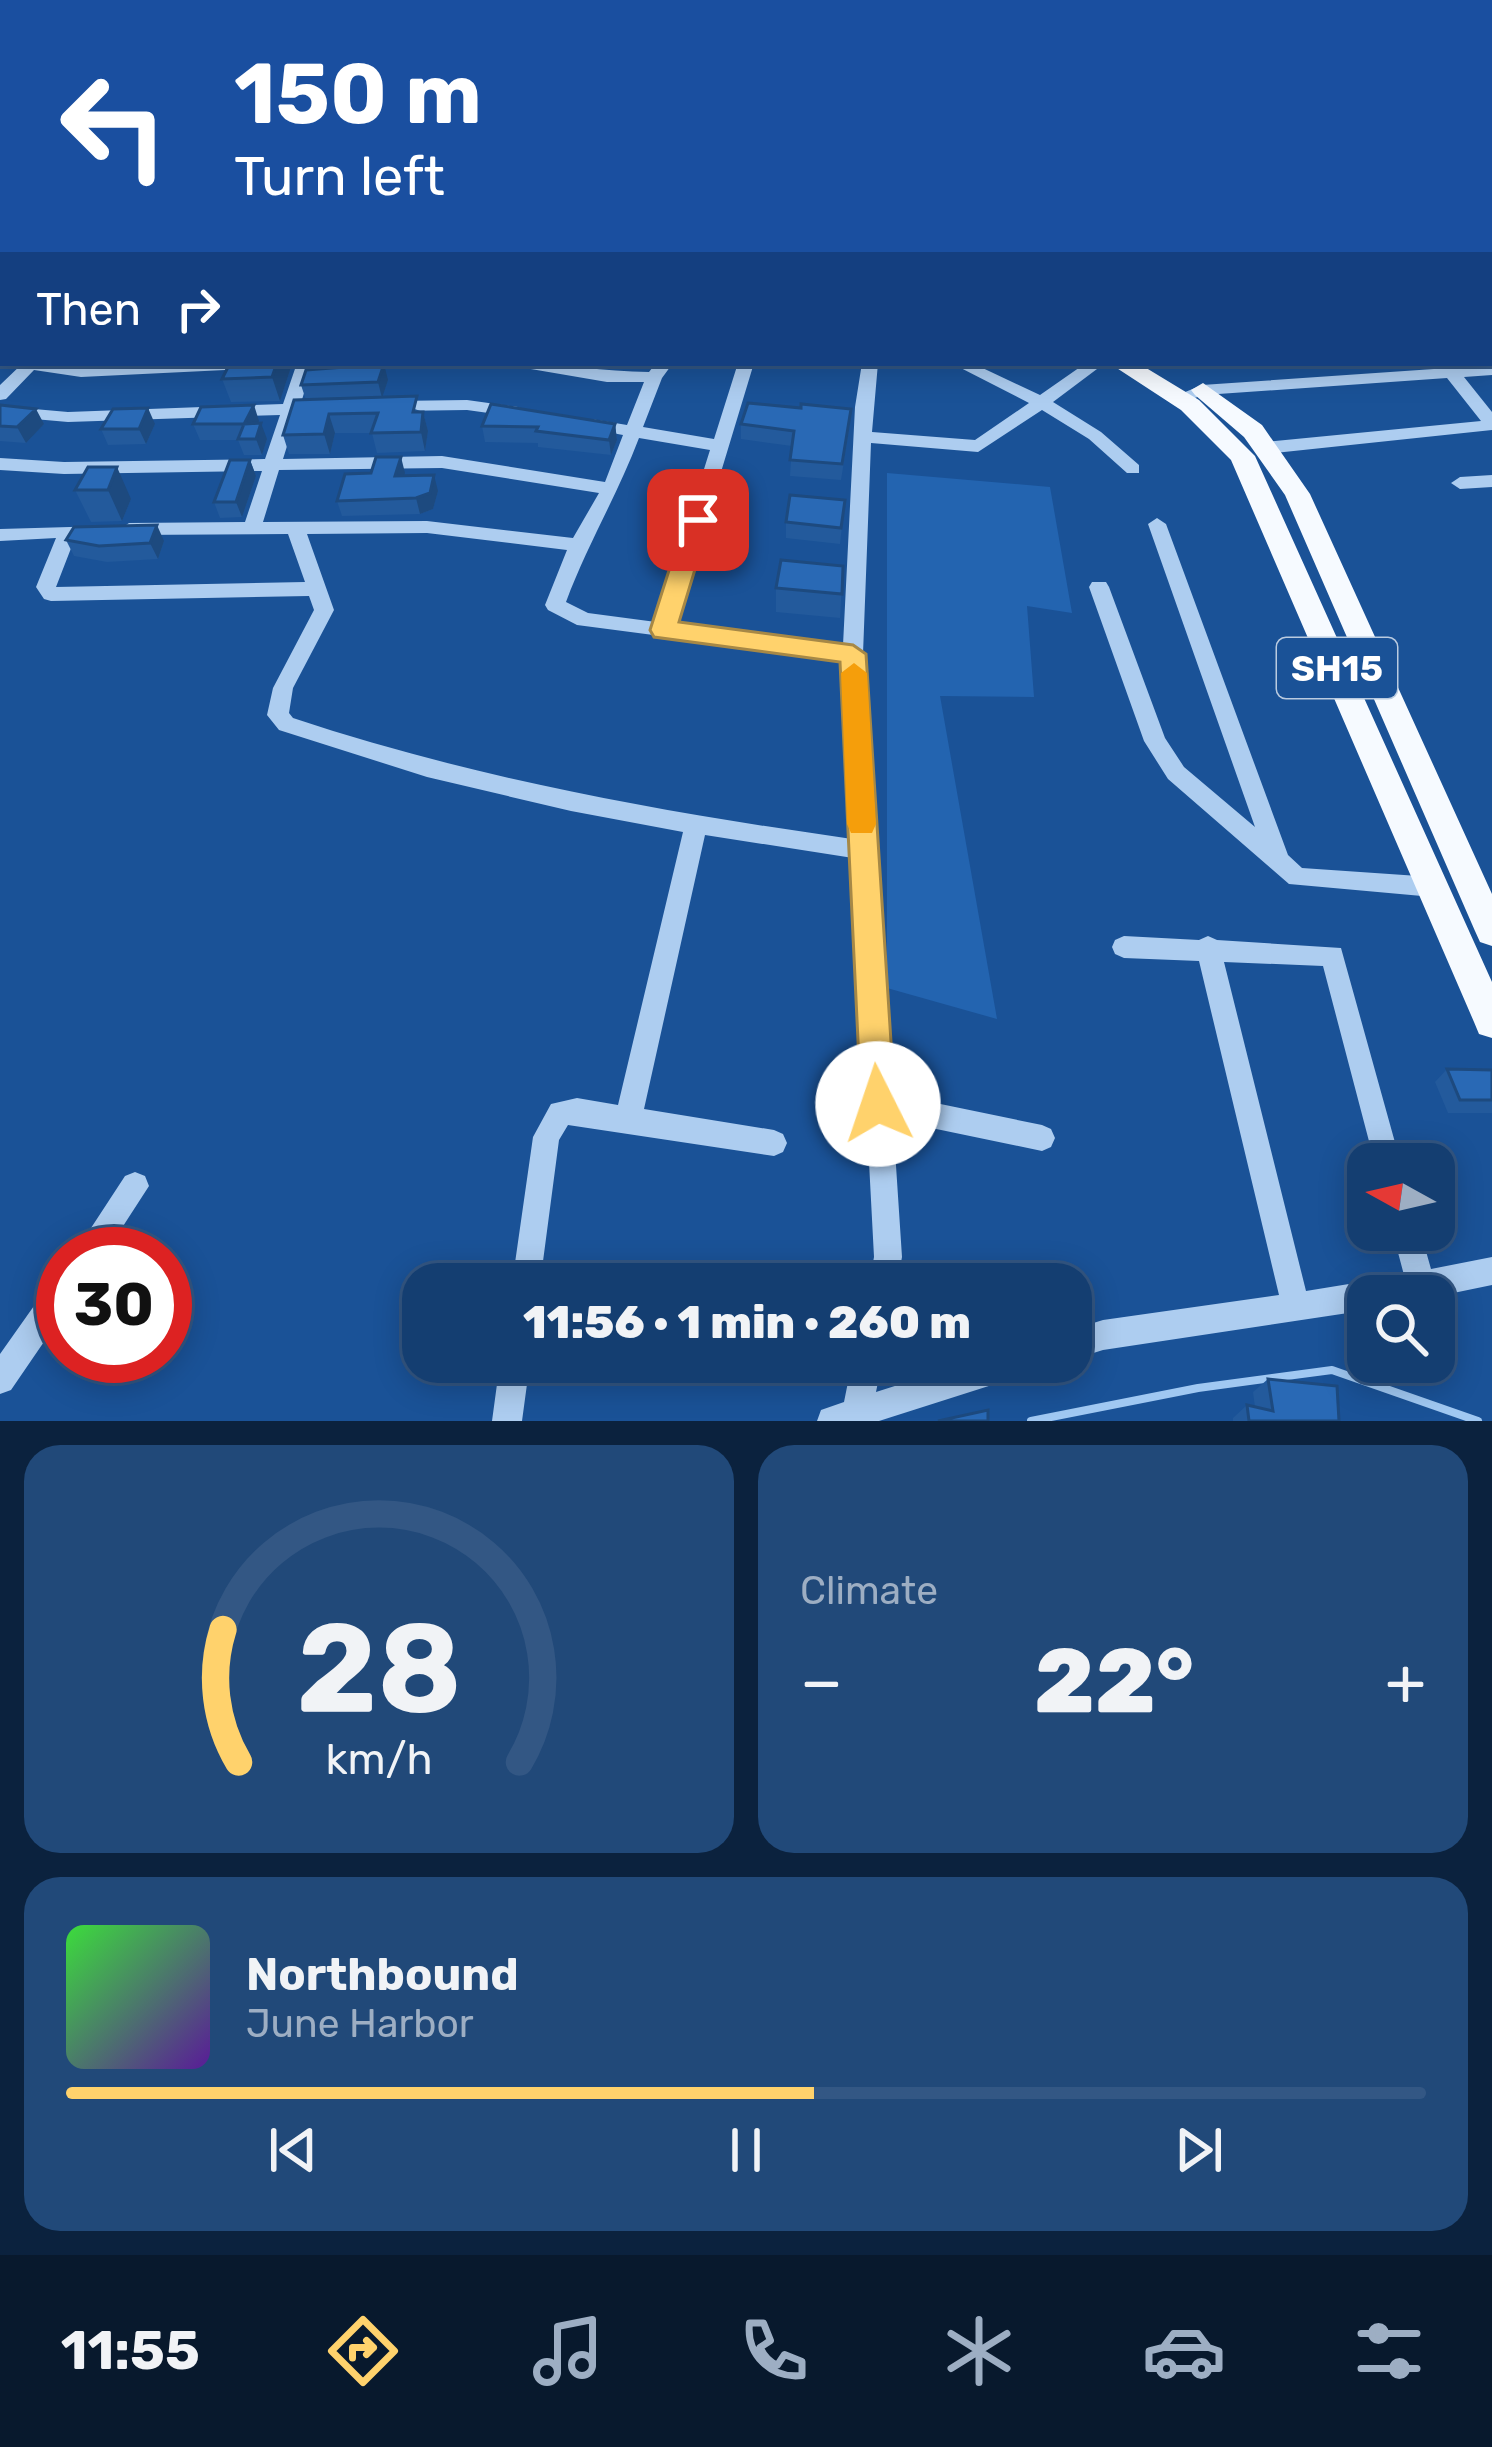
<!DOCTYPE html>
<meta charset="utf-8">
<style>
:root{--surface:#143e71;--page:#214979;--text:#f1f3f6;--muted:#9daec3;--line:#335784;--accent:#ffd26c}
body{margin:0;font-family:Rubik,sans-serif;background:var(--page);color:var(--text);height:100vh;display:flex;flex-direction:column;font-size:45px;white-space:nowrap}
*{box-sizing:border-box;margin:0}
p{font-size:39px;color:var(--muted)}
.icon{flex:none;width:66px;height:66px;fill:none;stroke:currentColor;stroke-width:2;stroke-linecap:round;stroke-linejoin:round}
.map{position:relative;height:1421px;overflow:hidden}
.panel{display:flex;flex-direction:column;gap:24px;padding:24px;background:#0b223e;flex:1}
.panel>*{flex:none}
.guide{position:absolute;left:0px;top:0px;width:1494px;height:366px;box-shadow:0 6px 30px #0003,0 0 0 3px var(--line);background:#1a4fa0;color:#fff;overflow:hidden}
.needle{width:78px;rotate:278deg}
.controls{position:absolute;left:1347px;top:1143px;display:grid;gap:24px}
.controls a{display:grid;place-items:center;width:108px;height:108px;border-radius:24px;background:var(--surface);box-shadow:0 6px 30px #0003,0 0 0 3px var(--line);font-size:60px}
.speed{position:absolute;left:36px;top:1227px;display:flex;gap:24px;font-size:60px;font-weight:700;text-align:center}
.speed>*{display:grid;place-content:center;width:156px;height:156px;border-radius:50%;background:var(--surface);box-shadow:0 6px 30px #0003,0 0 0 3px var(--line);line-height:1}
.speed .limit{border:18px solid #d22;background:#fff;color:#111}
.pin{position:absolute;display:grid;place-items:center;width:102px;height:102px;color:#fff;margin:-51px;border-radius:24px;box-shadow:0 6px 18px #0006}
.me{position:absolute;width:132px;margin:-66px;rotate:356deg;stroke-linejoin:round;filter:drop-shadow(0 0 9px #0008)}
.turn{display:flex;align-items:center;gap:42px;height:252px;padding:0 36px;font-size:54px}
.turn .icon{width:156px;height:156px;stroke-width:2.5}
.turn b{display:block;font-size:84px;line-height:102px}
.then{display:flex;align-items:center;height:114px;padding:0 36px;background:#0003;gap:24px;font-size:45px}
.big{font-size:90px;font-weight:800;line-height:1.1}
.panel .tile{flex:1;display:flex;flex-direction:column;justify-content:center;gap:18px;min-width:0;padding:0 42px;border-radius:36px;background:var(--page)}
.panel .dial{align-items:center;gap:0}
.dial svg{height:312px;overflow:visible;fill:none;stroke:var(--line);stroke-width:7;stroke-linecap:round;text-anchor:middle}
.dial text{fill:var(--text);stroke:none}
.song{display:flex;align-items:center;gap:36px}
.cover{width:144px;height:144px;border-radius:18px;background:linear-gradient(135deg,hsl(120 70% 55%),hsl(270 70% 35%))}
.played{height:12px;border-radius:6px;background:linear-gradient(90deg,var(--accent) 55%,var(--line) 55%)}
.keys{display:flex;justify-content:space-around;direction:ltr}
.heat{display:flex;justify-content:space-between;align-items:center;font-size:66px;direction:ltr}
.panel .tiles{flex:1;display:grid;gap:24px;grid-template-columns:1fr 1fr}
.tile:last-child{grid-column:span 2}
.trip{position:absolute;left:402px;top:1263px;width:690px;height:120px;border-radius:36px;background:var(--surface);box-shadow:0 6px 30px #0003,0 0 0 3px var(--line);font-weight:800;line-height:120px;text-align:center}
.tab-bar{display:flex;height:192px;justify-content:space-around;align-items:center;background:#08192d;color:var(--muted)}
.tab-bar .icon{width:84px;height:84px}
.tab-bar .selected{color:var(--accent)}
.tab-bar b{font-size:54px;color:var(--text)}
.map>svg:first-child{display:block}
</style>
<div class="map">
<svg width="1492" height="1421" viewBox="0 0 1492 1421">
<rect width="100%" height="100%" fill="#1a5297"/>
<path fill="#2364b0" d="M887,473L1050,487L1072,613L1027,606L1034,697L940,696L997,1019L887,988Z"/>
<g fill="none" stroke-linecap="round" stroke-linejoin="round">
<path stroke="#a0c8f2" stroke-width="8" d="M1031,1421L1198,1388L1332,1370L1478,1421"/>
<path fill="#adcdf0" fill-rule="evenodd" d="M56,0H85L89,3H60Z
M1416,0H1428L1429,3H1417Z
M1463,0H1475L1476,3H1464Z
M1491,24H1492V32H1491Z
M0,27L3,28V36L0,35Z
M0,57L3,58V66L0,65Z
M1491,84H1492V92H1491Z
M0,93L3,94V102L0,101Z
M1491,139H1492V147H1491Z
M3,172V180L0,181V173Z
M1491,213H1492V223H1491Z
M3,264V276L0,277V265Z
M1491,286L1492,287V297L1491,296Z
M0,291H3V301H0Z
M23,363L81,367L275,363L267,368L81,377L34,370L6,399L0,400V385Z
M297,363H313L301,403H315L324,408L315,413L297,414L283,459L442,456L605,482L623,435L585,428L582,424L591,419L627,425L644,382H607L525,368L517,363C562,363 604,372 649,372L656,363H673L662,378L643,427L714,439L738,363H754L675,624L843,645L855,407L862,363H878L872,432L975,440L1029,403L951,363H972L1040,395L1083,365H1095L1097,369L1053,402L1101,432L1139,465V473H1127L1089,439L1042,410L978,452L871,443L863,654L892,1094L1042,1125L1051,1129L1055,1138L1051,1147L1042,1151L893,1120L902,1257L897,1284H869L874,1257L853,858L705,835L644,1109L774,1130L783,1134L787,1143L783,1152L774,1156L568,1125L559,1140L540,1284H512L533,1137L551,1104L577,1098L618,1105L683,832L571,811L427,777L279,730L267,715L273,688L314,610L309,596L51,601L44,599L36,587L56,538L0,541V529L105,526L107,530L105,534L75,538L56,587L305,582L288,534L129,535L120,529L129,523L245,522L262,471L64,474L0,470V458L64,462L265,459L280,415L68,422L0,416V406L68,412L283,404ZM639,438L710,450L656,622L588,613L566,602C587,545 618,494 639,438ZM442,468L599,493L573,538L427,521L263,522L279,470ZM427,533L567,550L545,605L548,610L577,625L843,660L852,839C663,812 476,779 293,718L289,713L293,688L334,610L307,534Z
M1492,365V375L1464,377L1492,412V430L1266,454L1257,448L1266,442L1481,421L1447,378L1204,395L1179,403L1171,398L1202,385Z
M467,400L518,407L527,412L518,417L467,410L394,411L385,406L394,401Z
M1492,475V487L1460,489L1451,483L1460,477Z
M1157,518L1166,524L1288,855L1302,868L1433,877L1441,880L1445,887L1441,894L1433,897L1289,884L1168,779L1144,741L1089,587L1092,582H1106L1109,587L1165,738L1184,767L1255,827L1148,524Z
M1124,936L1199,940L1208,936L1217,940L1341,948L1401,1164H1375L1323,966L1224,962L1306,1291L1404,1275L1392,1230H1420L1431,1269L1492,1257V1285L1434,1297L1368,1296V1310L1103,1350L1071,1360V1330L1103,1320L1279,1295L1199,961L1124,958L1115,954L1112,947L1115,940Z
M135,1172L145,1176L149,1186L105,1254H74L125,1176Z
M63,1275V1314L11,1390L0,1394V1354L53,1279Z
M500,1362H530L522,1421H492Z
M852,1362H882L876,1392L970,1362H1032L1027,1372L1017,1377L879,1421H817L821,1410L844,1402Z"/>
<path fill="#f6faff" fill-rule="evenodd" d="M1109,363H1138L1199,400L1255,456L1492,982V1038L1479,1034L1474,1022L1231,460L1181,410Z
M1203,383L1262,425L1310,494L1492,894V946L1480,942L1475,931L1285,495L1244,437L1195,395L1191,390Z"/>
</g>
<path fill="#235a9c" d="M230,363H290L291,367L280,401L231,402L222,379Z
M388,380L382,397L423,412L428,431L425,451L377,453L372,433H335L330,454H289L283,435L306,400L301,385Z
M0,405L44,424L26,443L0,441Z
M259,421L258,424L267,439L262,455H244L238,440H200L193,424Z
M155,424L146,444L108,445L101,429Z
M615,424L617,440L611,455L538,447V443L485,442L482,426Z
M741,424H850L841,480L790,476L792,446L741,439Z
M250,460L256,476L242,517L220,518L214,502Z
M88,467L131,499L122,521L91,522L75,490Z
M405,473L404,476L438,491L433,509L420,514L342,516L337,501Z
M845,500L840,544L786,538V522Z
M66,540L164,541L158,559L107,562L74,556Z
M843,566L840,618L776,612V588Z
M1447,1069L1492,1070V1113H1448L1435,1082Z
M1268,1379L1339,1421H1233V1418L1247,1405L1255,1407L1253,1392Z"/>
<path fill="#1d4a7f" d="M277,363H290L291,367L280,401L272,377Z
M384,364L388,380L382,398L378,382Z
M254,405L259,421L250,440L244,424Z
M148,408L155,424L146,444L139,429Z
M36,409L44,424L26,443L17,427Z
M423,412L428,431L425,451L421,432Z
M329,414L335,433L330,454L324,434Z
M261,423L267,439L262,455L256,439Z
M615,424L617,440L611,455L609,440Z
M401,457L405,473L399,492L395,476Z
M250,460L256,476L242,517L236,502Z
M117,467L131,499L122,521L108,490Z
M434,475L438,491L433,509L420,514L416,498Z
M157,525L164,541L158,559L150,543Z"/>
<path fill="#2969b5" stroke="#1d4a7f" stroke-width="3" d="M230,363H277L272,377L222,379Z
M384,364L378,382L301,385L306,370Z
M417,396L413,412H423L421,432L371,433L378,413L329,414L324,434L283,435L294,400Z
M748,403L801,408V404L851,409L842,464L790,460L794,431L741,424Z
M491,404L615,424L609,440L536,431L538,427L482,426Z
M0,405L36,409L17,427L0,426Z
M254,405L244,424L261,423L256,439H238L244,424H193L201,407Z
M148,408L139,429H101L113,409Z
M376,457H401L395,476L434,475L430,493L416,498L337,501L345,474L371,473Z
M230,460H250L236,502H214Z
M88,467H117L108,490H75Z
M790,495L845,500L841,528L786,522Z
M157,525L150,543L99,546L66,540L74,527Z
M781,560L843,566L842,594L776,588Z
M1447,1069L1492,1070V1100H1460Z
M1268,1379L1337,1386L1339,1421H1249L1247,1405L1273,1411Z
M988,1410V1421H938Z"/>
<path fill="#ffd26c" stroke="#a68846" stroke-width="3" d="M698,511L710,520L679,622L853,645L866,654L895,1104L890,1115L878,1120L866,1115L861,1104L840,662L654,637L650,630L685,520Z"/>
<path fill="#f59e0b" d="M854,663L867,673L876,824L872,833H851L847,824L841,673Z"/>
<g text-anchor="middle" stroke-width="12" stroke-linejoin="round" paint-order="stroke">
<rect fill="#1a5297" stroke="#bacbe0" stroke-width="3" x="1277" y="638" width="120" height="60" rx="9"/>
<g font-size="36" font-weight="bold" fill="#fff">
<text x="1337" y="681">SH15</text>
</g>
</g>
</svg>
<div class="controls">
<a><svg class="needle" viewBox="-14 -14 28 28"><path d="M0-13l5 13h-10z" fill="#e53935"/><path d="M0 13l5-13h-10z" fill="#9daec3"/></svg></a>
<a><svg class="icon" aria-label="search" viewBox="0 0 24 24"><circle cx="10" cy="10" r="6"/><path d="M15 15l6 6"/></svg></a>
</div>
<div class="speed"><div class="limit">30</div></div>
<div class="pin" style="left:698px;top:520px;background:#d93025"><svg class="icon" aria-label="arrive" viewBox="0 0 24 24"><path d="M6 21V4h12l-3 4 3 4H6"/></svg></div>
<svg class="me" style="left:878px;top:1104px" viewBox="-20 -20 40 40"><circle r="19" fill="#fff"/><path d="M0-13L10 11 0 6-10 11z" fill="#ffd26c"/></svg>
<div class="trip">11:56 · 1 min · 260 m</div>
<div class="guide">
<div class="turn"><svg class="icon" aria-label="left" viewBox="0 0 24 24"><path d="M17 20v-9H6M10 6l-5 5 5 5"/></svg><div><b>150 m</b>Turn left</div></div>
<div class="then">Then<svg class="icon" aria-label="right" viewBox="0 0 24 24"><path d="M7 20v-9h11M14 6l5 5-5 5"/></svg></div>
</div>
</div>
<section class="panel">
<div class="tiles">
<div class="tile dial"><svg viewBox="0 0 100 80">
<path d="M14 69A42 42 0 1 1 86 69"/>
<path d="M14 69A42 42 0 0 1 10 35" stroke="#ffd26c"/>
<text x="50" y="56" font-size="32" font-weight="700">28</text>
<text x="50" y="72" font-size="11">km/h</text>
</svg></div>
<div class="tile"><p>Climate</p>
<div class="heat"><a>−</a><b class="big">22°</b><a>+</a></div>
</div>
<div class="tile">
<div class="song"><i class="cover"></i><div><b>Northbound</b><p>June Harbor</p></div></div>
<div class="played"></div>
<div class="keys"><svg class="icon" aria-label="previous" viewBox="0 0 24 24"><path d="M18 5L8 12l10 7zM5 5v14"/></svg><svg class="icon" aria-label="pause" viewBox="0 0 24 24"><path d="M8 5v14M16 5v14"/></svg><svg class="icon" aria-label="next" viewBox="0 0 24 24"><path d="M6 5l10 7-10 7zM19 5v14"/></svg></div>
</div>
</div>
</section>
<nav class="tab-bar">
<b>11:55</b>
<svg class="icon selected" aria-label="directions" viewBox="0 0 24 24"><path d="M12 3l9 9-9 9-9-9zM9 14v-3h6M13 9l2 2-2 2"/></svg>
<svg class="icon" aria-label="music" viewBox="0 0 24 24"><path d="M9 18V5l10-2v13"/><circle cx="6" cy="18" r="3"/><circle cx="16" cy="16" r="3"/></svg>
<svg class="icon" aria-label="phone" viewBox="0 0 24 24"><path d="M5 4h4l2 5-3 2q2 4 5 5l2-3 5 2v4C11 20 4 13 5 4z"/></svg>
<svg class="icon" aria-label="climate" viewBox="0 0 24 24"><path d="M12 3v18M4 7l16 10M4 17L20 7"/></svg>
<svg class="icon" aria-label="car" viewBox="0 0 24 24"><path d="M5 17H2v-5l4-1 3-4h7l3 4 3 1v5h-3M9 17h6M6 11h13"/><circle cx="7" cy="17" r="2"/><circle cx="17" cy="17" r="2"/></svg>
<svg class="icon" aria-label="filters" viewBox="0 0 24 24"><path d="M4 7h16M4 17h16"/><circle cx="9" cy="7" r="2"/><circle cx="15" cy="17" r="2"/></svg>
</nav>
